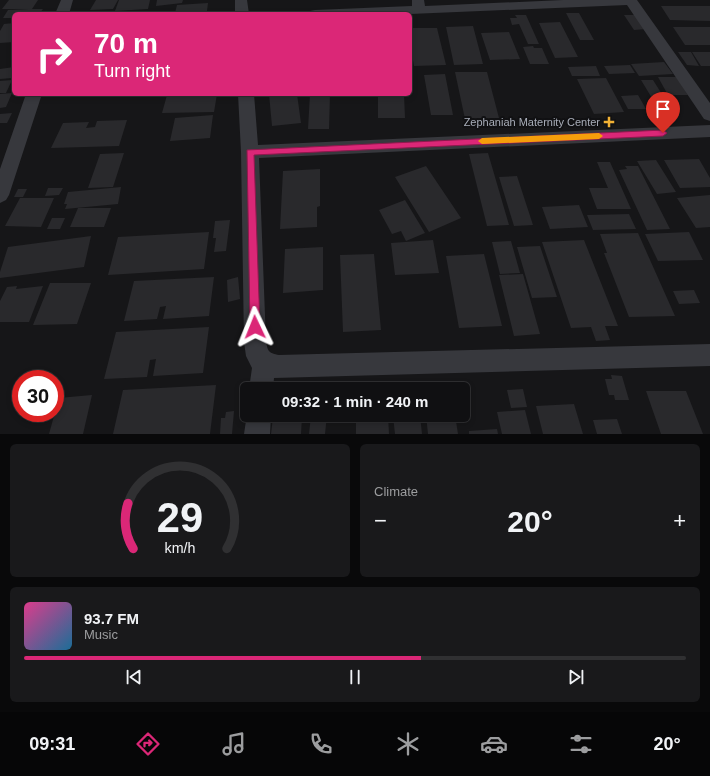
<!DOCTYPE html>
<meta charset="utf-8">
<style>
:root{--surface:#101012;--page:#19191b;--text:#f1f3f6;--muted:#9c9d9f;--line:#303032;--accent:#db2777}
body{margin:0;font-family:Arial,sans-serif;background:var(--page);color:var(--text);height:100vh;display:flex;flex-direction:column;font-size:15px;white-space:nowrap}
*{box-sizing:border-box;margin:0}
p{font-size:13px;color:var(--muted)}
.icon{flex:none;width:22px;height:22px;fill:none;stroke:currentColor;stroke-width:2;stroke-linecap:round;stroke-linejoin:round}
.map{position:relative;height:434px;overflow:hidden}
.side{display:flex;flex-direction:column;gap:10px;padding:10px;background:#09090a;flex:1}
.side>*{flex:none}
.guide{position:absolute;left:12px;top:12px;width:400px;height:84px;border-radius:6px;box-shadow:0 2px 6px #0003,0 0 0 1px var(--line);background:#db2777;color:#fff;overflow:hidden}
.speed{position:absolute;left:12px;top:370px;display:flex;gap:8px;font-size:20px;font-weight:700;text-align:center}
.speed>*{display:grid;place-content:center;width:52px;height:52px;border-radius:50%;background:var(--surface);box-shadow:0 2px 6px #0003,0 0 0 1px var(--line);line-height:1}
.speed .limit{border:6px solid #d22;background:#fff;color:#111}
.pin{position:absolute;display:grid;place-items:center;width:34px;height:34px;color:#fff;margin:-41px -17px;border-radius:50% 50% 50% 0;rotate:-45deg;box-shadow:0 0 4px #0007}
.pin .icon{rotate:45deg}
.me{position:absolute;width:44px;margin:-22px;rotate:358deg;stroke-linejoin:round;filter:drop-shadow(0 0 3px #0008)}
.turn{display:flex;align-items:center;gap:14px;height:84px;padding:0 16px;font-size:18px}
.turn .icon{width:52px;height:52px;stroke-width:2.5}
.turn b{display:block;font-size:28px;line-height:34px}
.big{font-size:30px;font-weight:800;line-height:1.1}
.side .widget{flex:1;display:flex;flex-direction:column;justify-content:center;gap:6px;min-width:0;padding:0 14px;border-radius:6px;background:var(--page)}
.side .dial{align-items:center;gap:0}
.dial svg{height:104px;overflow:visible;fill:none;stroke:var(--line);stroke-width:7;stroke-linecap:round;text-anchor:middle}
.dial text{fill:var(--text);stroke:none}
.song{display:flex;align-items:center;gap:12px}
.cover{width:48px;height:48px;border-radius:6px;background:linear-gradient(135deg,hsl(330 70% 55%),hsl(200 70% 35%))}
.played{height:4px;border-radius:2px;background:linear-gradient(90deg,var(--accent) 60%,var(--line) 60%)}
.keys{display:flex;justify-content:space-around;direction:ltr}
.heat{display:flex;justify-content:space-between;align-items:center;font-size:22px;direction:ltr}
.side .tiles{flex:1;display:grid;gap:10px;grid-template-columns:1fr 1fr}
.widget:last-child{grid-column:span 2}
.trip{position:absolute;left:240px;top:382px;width:230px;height:40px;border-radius:6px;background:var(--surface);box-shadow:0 2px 6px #0003,0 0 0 1px var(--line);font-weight:800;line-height:40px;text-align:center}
.tab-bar{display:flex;height:64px;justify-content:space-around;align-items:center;background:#060607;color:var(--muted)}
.tab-bar .icon{width:28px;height:28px}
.tab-bar .on{color:var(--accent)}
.tab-bar b{font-size:18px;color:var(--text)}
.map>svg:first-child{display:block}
</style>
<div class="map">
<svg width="710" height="434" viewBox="0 0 710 434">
<rect width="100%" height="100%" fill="#161618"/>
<path fill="#29292c" d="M9,0H38L32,9H43L39,14H14V18H3L8,10L29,9H2Z
M96,0H118L113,9L90,10Z
M119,0H150L148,9L115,11Z
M157,0H183L182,3L156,6Z
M208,3L207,11L175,13L177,5Z
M661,6H710V21L670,20Z
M566,13H579L594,40H580Z
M515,15H526L539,44H528L519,24L512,25L510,18H517Z
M624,15H636L646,29L634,30Z
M560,22L578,57L555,58L539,23Z
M14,23V42L0,43V31L4,24Z
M473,26L483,64L454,65L446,27Z
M673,27H710V45H685Z
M410,28H437L446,65L414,66L410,43Z
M509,32L520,59L490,60L481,33Z
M533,46L534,48H542L549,64H530L523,47Z
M678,52H691L699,66L687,65Z
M692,52H710V66H701Z
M664,62L673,74L639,76L631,64Z
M630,65L635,73L609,74L604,66Z
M596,66L600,76H572L568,67Z
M14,67L12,78L0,79V69Z
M455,72H487L499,118L465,119Z
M445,74L453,115H431L424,75Z
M658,77H677L688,95H668Z
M606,78L624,112L594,114L577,79Z
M12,80L6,93H0V81Z
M641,80H653L677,118H664Z
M12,93L6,107L0,108V94Z
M217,94L214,112L162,113L167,95Z
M269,94H297L301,123L272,126Z
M310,94H330L329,129H308Z
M378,94H404L405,118H378Z
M638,95L646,109H628L621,96Z
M12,113L7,123H0V114Z
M213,115L210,138L170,141L175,118Z
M127,120L119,146L51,148L63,123L89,122L86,128L95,127L97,121Z
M124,153L113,187L88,188L100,154Z
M488,153L509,225L487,226L469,154Z
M699,159L710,178V187L680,188L664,160Z
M656,160L676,192L657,194L637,161Z
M597,162H610L631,209H597L589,188H608Z
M426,166L461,218L429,232L395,177Z
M625,166H638L670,229L647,230L619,170L627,169Z
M320,169V206L317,207V227L280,229L283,171Z
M517,176L533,225L514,226L499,177Z
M121,187L118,204L65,209L67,204H64L68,192Z
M48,188H63L59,195L45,196Z
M18,189H27L23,197H14Z
M710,195V227L696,228L677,198Z
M20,198H54L41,227L5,226Z
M405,200L425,233L406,241L401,231L392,234L379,210Z
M579,205L588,227L550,229L542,207Z
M78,208H111L104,227H70Z
M629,214L636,229L593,230L587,215Z
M52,218H65L60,229H47Z
M230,220L226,251L214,252L216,238H213L215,221Z
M209,232L204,269L108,275L118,237Z
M689,232L703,260L658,261L645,234Z
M638,233L675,316L629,317L604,253H607L600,234Z
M91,236L84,267L0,278V272L8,247Z
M433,240L439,273L395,275L391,243Z
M584,240L618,326H605L610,340L596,341L591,327L571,328L542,242Z
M511,241L520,273L500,274L492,242Z
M540,246L557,297L532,298L517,247Z
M323,247V290L283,293L285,249Z
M374,254L381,330L343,332L340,255Z
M484,254L502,326L459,328L446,256Z
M523,274L540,334L514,336L499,275Z
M214,277L209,316L163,319L166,306L160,307L157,319L124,321L134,281Z
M238,277L240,299L228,302L227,280Z
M50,283H91L77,324L33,325Z
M17,286L16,289L43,286L29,322H0V301L7,287Z
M694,290L700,303L679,304L673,291Z
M209,327L203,373L153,376L156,359L150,360L147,377L104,379L116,332Z
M611,375L622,376L629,400H615L614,395H609L605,379H612Z
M408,384V389H388V385Z
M216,385L210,434H113L123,390Z
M273,385L286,386L285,389H272Z
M523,389L527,407L511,408L507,390Z
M646,391H686L703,434H661Z
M92,395L83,434H49L59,398Z
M574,404L583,434H543L536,406Z
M525,410L531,434H502L497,412Z
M234,411L232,434H220L221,418H225L226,412Z
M284,415L302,416L301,434H271L273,417H284Z
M311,415H327L325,434H309Z
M356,415H388L389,434H356Z
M420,415L422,434H395L393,416Z
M426,415H455L458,434H428Z
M617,419L622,434H597L593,420Z
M497,429L498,434H469V431Z"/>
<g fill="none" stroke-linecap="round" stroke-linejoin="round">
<path fill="#37383d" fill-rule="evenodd" d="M61,0H73L69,14H55Z
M235,0H247L249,14H235Z
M412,0H424L425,6L563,0H637L710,103V121L704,119L627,5L410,14H308L310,11L315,10L412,6Z
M26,94H42L9,195L6,200L0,203V169Z
M238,94H254L258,145L710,125V137L259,158L266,342C268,352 269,353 279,355L710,344V366L274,378L273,389H249L252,368L246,356L244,342L241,152Z
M247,414L271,415L270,434H244Z"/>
</g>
<path fill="#db2777" stroke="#8e194d" d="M663,130L667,133L663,136L254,155L260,327L259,330L255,332L251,330L250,327L247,150Z"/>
<path fill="#f59e0b" d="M599,133L603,136L599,139L482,144L478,141L482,138Z"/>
<path fill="#f2b134" stroke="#111113" stroke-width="1.5" d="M607 116h4v4h4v4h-4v4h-4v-4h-4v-4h4z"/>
<g text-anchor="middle" stroke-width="4" stroke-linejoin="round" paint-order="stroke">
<g font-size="11" fill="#a8adb8" stroke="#111113" text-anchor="end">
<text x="600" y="126">Zephaniah Maternity Center</text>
</g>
</g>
</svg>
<div class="speed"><div class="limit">30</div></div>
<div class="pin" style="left:663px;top:133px;background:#d93025"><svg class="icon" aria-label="arrive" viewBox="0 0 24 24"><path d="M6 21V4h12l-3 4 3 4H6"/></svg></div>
<svg class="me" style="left:255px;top:327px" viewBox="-20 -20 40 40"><path d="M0-17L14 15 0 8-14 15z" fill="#db2777" stroke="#fff" stroke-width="4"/></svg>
<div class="trip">09:32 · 1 min · 240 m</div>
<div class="guide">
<div class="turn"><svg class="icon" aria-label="right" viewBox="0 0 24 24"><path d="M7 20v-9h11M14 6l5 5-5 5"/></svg><div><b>70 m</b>Turn right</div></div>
</div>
</div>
<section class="side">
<div class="tiles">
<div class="widget dial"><svg viewBox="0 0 100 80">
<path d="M14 69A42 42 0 1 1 86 69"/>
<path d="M14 69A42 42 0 0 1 10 34" stroke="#db2777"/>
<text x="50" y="56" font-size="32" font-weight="700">29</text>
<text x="50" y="72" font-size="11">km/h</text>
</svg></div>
<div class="widget"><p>Climate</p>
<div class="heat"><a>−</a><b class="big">20°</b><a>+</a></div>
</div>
<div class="widget">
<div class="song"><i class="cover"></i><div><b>93.7 FM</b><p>Music</p></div></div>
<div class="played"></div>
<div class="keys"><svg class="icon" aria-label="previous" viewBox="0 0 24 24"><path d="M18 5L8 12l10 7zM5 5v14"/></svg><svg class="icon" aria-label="pause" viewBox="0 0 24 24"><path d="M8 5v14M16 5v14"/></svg><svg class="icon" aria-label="next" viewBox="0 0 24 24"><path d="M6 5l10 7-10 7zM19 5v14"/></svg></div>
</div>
</div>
</section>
<nav class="tab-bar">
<b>09:31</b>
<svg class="icon on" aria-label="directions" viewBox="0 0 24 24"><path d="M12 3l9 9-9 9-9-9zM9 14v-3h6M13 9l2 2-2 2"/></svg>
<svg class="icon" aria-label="music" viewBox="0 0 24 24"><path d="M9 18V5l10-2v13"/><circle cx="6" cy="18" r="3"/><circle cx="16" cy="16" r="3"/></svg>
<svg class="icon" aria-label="phone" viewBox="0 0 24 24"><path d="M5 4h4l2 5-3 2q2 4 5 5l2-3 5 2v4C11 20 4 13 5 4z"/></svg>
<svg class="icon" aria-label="climate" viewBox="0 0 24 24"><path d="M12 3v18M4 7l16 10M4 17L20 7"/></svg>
<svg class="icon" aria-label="car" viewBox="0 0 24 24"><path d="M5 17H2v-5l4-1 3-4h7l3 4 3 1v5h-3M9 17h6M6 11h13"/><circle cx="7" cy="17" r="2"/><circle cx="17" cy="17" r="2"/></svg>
<svg class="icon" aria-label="filters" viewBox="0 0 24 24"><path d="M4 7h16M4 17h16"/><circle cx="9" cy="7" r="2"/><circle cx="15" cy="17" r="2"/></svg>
<b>20°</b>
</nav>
